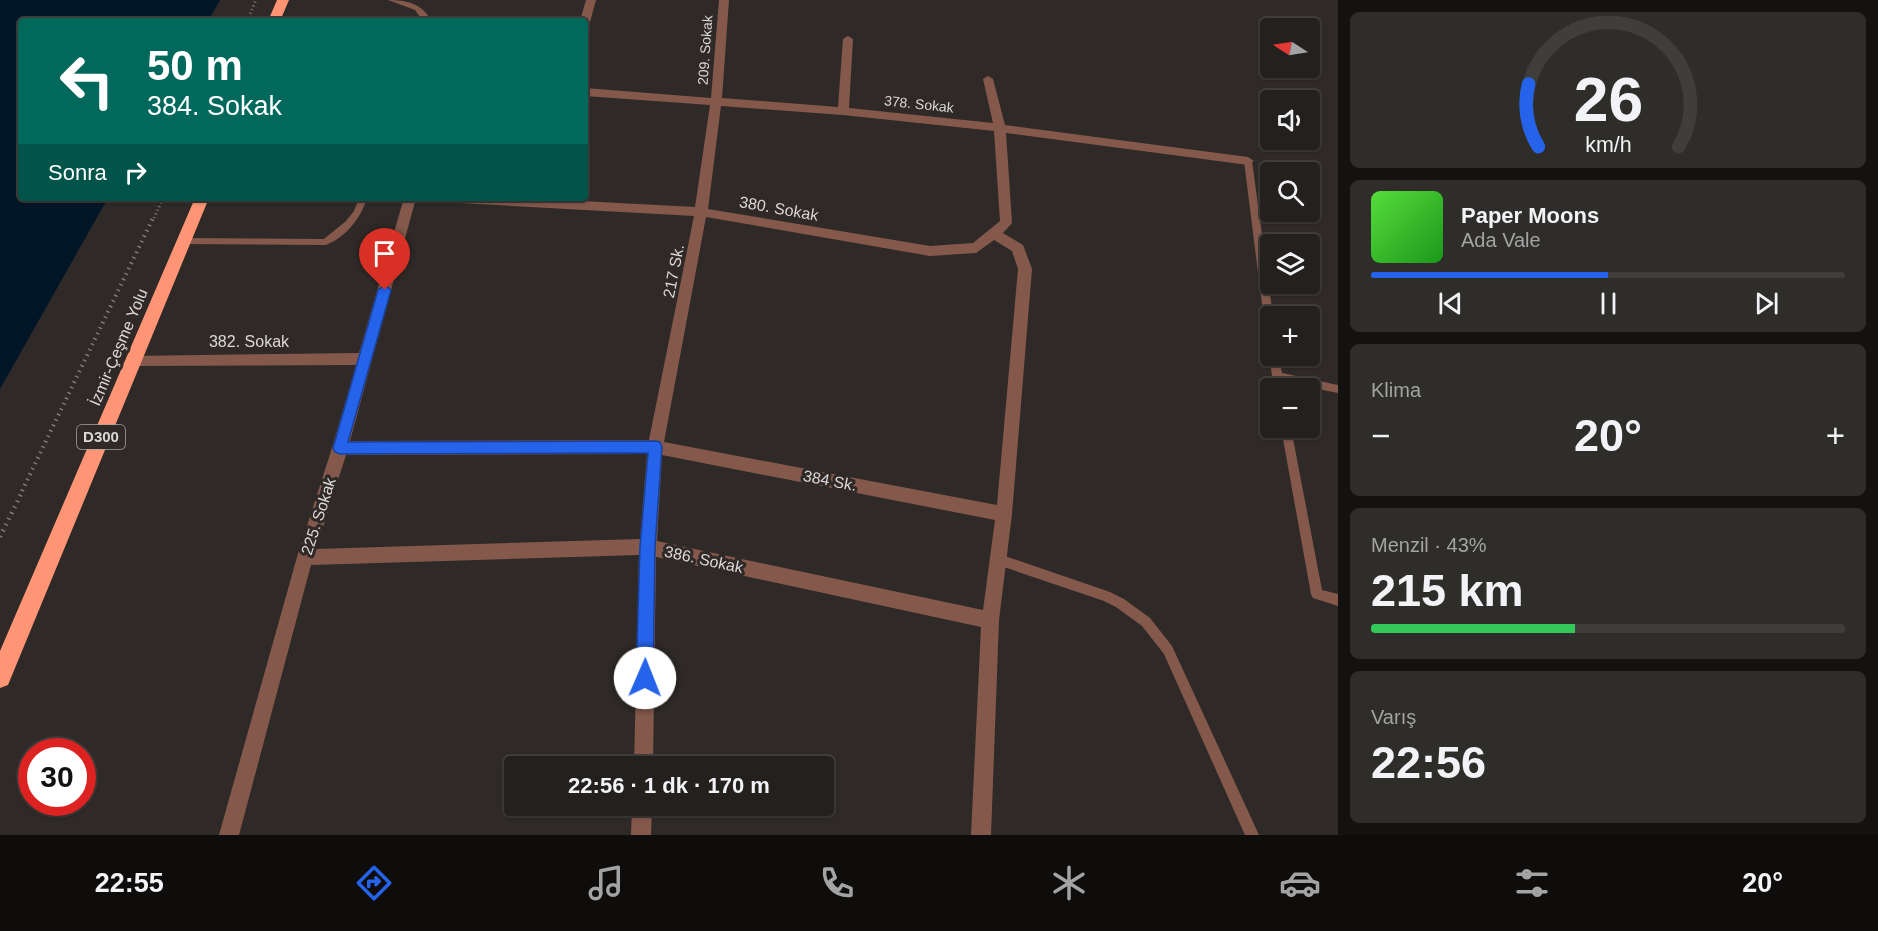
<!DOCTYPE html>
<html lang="tr">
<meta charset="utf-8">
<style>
:root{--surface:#23201d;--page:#2f2d2a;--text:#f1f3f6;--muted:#a3a3a4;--line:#403e3b;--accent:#2563eb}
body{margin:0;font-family:Arial,sans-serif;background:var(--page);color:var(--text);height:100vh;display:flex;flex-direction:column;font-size:22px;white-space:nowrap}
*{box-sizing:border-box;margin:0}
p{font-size:20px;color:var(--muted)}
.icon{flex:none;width:33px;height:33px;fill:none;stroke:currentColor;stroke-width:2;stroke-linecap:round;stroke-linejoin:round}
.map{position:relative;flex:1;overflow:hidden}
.drawer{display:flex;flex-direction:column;gap:12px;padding:12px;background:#131210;width:540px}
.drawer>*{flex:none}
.guide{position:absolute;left:18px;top:18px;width:570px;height:183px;border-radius:6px;box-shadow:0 2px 4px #0004,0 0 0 2px var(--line);background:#00695c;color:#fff;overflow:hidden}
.needle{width:39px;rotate:282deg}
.tools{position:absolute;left:1260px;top:18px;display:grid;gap:12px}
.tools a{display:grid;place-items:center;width:60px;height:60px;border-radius:6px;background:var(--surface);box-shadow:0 2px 4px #0004,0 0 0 2px var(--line);font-size:30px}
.speed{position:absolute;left:18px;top:738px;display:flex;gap:12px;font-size:30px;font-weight:700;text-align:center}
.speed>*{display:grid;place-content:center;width:78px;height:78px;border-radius:50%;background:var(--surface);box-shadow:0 2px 4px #0004,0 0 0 2px var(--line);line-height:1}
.speed .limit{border:9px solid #d22;background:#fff;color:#111}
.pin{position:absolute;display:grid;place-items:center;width:51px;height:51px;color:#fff;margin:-62px -26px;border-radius:50% 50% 50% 0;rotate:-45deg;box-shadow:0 0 6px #0007}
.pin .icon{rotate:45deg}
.me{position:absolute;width:66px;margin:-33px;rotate:1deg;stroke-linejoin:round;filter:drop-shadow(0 0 4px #0008)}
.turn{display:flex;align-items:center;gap:21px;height:126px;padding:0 30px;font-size:27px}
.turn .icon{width:78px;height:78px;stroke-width:2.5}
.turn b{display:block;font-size:42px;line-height:51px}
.then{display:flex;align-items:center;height:57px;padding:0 30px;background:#0003;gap:12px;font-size:22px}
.big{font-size:45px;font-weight:800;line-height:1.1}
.drawer .card{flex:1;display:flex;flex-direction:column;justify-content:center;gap:9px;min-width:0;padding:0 21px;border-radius:9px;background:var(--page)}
.drawer .dial{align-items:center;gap:0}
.dial svg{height:156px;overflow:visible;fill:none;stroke:var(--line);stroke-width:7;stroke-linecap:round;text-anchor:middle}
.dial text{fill:var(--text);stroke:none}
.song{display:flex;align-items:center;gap:18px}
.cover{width:72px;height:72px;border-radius:9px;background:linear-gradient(135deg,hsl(110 70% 55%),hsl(120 70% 35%))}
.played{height:6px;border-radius:3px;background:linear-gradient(90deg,var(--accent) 50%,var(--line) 50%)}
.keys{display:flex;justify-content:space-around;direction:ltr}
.heat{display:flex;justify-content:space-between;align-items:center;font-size:33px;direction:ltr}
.charge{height:9px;border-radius:4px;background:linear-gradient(90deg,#34c759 43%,var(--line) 0)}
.trip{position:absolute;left:504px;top:756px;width:330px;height:60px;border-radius:6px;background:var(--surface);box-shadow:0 2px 4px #0004,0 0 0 2px var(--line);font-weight:800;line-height:60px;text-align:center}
.dock{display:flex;height:96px;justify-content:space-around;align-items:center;background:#0e0d0c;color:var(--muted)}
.dock .icon{width:42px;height:42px}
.dock .selected{color:var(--accent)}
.dock b{font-size:27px;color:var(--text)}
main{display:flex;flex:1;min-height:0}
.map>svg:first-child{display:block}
</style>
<main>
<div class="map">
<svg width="1338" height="835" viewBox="0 0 1338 835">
<rect width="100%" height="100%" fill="#2f2a27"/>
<path fill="#001627" d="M0,0H220L208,21H21V198H108L0,389Z"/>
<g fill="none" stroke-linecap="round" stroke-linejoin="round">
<path stroke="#7d7876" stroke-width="3" stroke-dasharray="1 3" stroke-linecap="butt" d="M247,21L256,0
M154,218L163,198"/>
<path stroke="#7d7876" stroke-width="4" stroke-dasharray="1.5 4.5" stroke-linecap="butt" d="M22,491L154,216"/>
<path stroke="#7d7876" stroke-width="4.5" stroke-dasharray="1.5 5" stroke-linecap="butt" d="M0,537L23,490"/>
<path fill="#84594c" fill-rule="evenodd" d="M388,0C405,0 423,3 431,21H423L415,10Z
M1248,158L1252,161L1273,316H1270V332L1265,328L1244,161Z
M359,198H367C361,218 346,237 326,245L184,244L179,241L184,238L324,239L346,221L354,211Z
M1270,353V356H1279L1282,373L1338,385V393L1283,382L1284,388H1274L1269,356Z
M1281,428H1291L1322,590L1338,594V606L1313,598L1311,594Z
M999,554L1110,592L1124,599L1150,618L1172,646L1259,835H1245L1164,654L1142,626L1116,607L1104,601L995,564L993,560L995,556Z"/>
<path fill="#84594c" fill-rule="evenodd" d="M586,0H596L590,22L585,25V21H580Z
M719,0H729L722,98L838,107L843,39L848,36L853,39L849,108L993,123L983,79L988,76L993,79L1005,125L1248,157L1254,161L1248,165L1006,133L1012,223L1003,233L1023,245L1032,269L1012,514L999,620L991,835H971L981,627L656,557L653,766H634L639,555L311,565L239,835H219L297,557L332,448L356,365L134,366L129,364L127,360L129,356L359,353L404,198H416L350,441L649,440L694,216L441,202L435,198H524L695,207L710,105L585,96V88L711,98ZM721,106L843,115L994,131L1000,221L973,243L930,246L708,209ZM706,217L930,256L976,253L994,240L1012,251L1018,269L997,505L664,442ZM647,454L640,539L316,549L346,455ZM662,455L995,520L983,610L657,541Z
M632,806H652L651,835H631Z"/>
<path fill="#ff9574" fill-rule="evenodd" d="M277,0H289L280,21H268Z
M195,198H209L8,685L0,688V651Z"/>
</g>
<path fill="#2563eb" stroke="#184099" stroke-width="1.5" d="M385,285L391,290L348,442L655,441L660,442L662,447L655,547L653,678L651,684L645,687L639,684L636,678L640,547L648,453L340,454L335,452L333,448L378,290Z"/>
<g text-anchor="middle" stroke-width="6" stroke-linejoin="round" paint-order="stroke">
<g font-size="14" fill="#dcd8d7" stroke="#2f2a27">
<text transform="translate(705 50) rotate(-86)" y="5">209. Sokak</text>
<text transform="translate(919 104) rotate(6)" y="5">378. Sokak</text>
</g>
<rect fill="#2f2a27" stroke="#a8a4a2" stroke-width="1.5" x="77" y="425" width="48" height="24" rx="4.5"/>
<g font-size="15" font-weight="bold" fill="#dcd8d7">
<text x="101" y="442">D300</text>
</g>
<g font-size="16" fill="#dcd8d7" stroke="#2f2a27">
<text transform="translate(779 208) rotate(10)" y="6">380. Sokak</text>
<text transform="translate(673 271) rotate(-79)" y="6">217 Sk.</text>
<text x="249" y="347">382. Sokak</text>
<text transform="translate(118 347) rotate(-67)" y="6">İzmir-Çeşme Yolu</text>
<text transform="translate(830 480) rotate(11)" y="6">384 Sk.</text>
<text transform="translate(318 516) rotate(-72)" y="6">225. Sokak</text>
<text transform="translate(704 559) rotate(12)" y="6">386. Sokak</text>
</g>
</g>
</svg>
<div class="tools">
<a><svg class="needle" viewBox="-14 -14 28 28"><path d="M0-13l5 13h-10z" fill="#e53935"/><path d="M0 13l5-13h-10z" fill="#a3a3a4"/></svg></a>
<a><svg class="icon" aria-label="sound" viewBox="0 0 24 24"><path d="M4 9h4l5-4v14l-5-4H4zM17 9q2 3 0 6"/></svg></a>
<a><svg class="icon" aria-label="search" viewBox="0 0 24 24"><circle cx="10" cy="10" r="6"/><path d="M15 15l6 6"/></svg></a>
<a><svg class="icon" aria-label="layers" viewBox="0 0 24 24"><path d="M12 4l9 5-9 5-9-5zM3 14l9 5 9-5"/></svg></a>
<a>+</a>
<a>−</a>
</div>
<div class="speed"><div class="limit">30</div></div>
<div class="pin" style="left:385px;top:290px;background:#d93025"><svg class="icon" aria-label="arrive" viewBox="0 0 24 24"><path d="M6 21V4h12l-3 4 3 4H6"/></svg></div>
<svg class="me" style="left:645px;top:678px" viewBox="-20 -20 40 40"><circle r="19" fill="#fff"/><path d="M0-13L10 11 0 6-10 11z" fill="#2563eb"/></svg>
<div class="trip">22:56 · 1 dk · 170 m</div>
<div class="guide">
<div class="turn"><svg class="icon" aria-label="left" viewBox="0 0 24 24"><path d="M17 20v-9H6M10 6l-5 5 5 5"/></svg><div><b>50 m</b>384. Sokak</div></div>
<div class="then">Sonra<svg class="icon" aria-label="right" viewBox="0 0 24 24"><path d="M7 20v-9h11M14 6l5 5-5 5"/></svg></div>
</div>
</div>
<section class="drawer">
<div class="card dial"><svg viewBox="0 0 100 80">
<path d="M14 69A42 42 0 1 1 86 69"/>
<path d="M14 69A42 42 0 0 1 9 37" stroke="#2563eb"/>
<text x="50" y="56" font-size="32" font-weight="700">26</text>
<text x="50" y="72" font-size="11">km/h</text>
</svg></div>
<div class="card">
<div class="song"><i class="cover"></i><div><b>Paper Moons</b><p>Ada Vale</p></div></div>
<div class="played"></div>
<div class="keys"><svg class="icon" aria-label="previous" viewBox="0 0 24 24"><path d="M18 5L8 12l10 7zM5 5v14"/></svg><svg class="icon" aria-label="pause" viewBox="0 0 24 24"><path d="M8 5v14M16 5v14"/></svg><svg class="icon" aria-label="next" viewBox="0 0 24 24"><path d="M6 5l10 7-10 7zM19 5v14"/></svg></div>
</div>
<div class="card"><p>Klima</p>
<div class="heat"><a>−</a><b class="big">20°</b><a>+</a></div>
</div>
<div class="card"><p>Menzil · 43%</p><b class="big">215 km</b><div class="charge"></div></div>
<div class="card"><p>Varış</p><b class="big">22:56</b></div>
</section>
</main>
<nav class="dock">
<b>22:55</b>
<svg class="icon selected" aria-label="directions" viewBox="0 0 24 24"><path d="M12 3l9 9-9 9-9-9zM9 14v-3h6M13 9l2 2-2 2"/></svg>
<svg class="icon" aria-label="music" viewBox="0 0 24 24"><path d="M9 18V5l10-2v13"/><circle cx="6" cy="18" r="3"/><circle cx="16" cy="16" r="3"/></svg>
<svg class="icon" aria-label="phone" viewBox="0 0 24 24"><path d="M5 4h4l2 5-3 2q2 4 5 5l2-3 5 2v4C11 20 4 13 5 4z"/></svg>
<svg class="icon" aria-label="climate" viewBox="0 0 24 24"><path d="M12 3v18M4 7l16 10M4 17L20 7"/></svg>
<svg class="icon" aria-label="car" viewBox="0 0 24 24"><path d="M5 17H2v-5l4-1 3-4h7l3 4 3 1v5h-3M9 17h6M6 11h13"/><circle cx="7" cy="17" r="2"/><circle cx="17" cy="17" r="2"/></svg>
<svg class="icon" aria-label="filters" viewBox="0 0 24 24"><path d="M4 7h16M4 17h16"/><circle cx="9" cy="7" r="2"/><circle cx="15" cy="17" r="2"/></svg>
<b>20°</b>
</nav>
